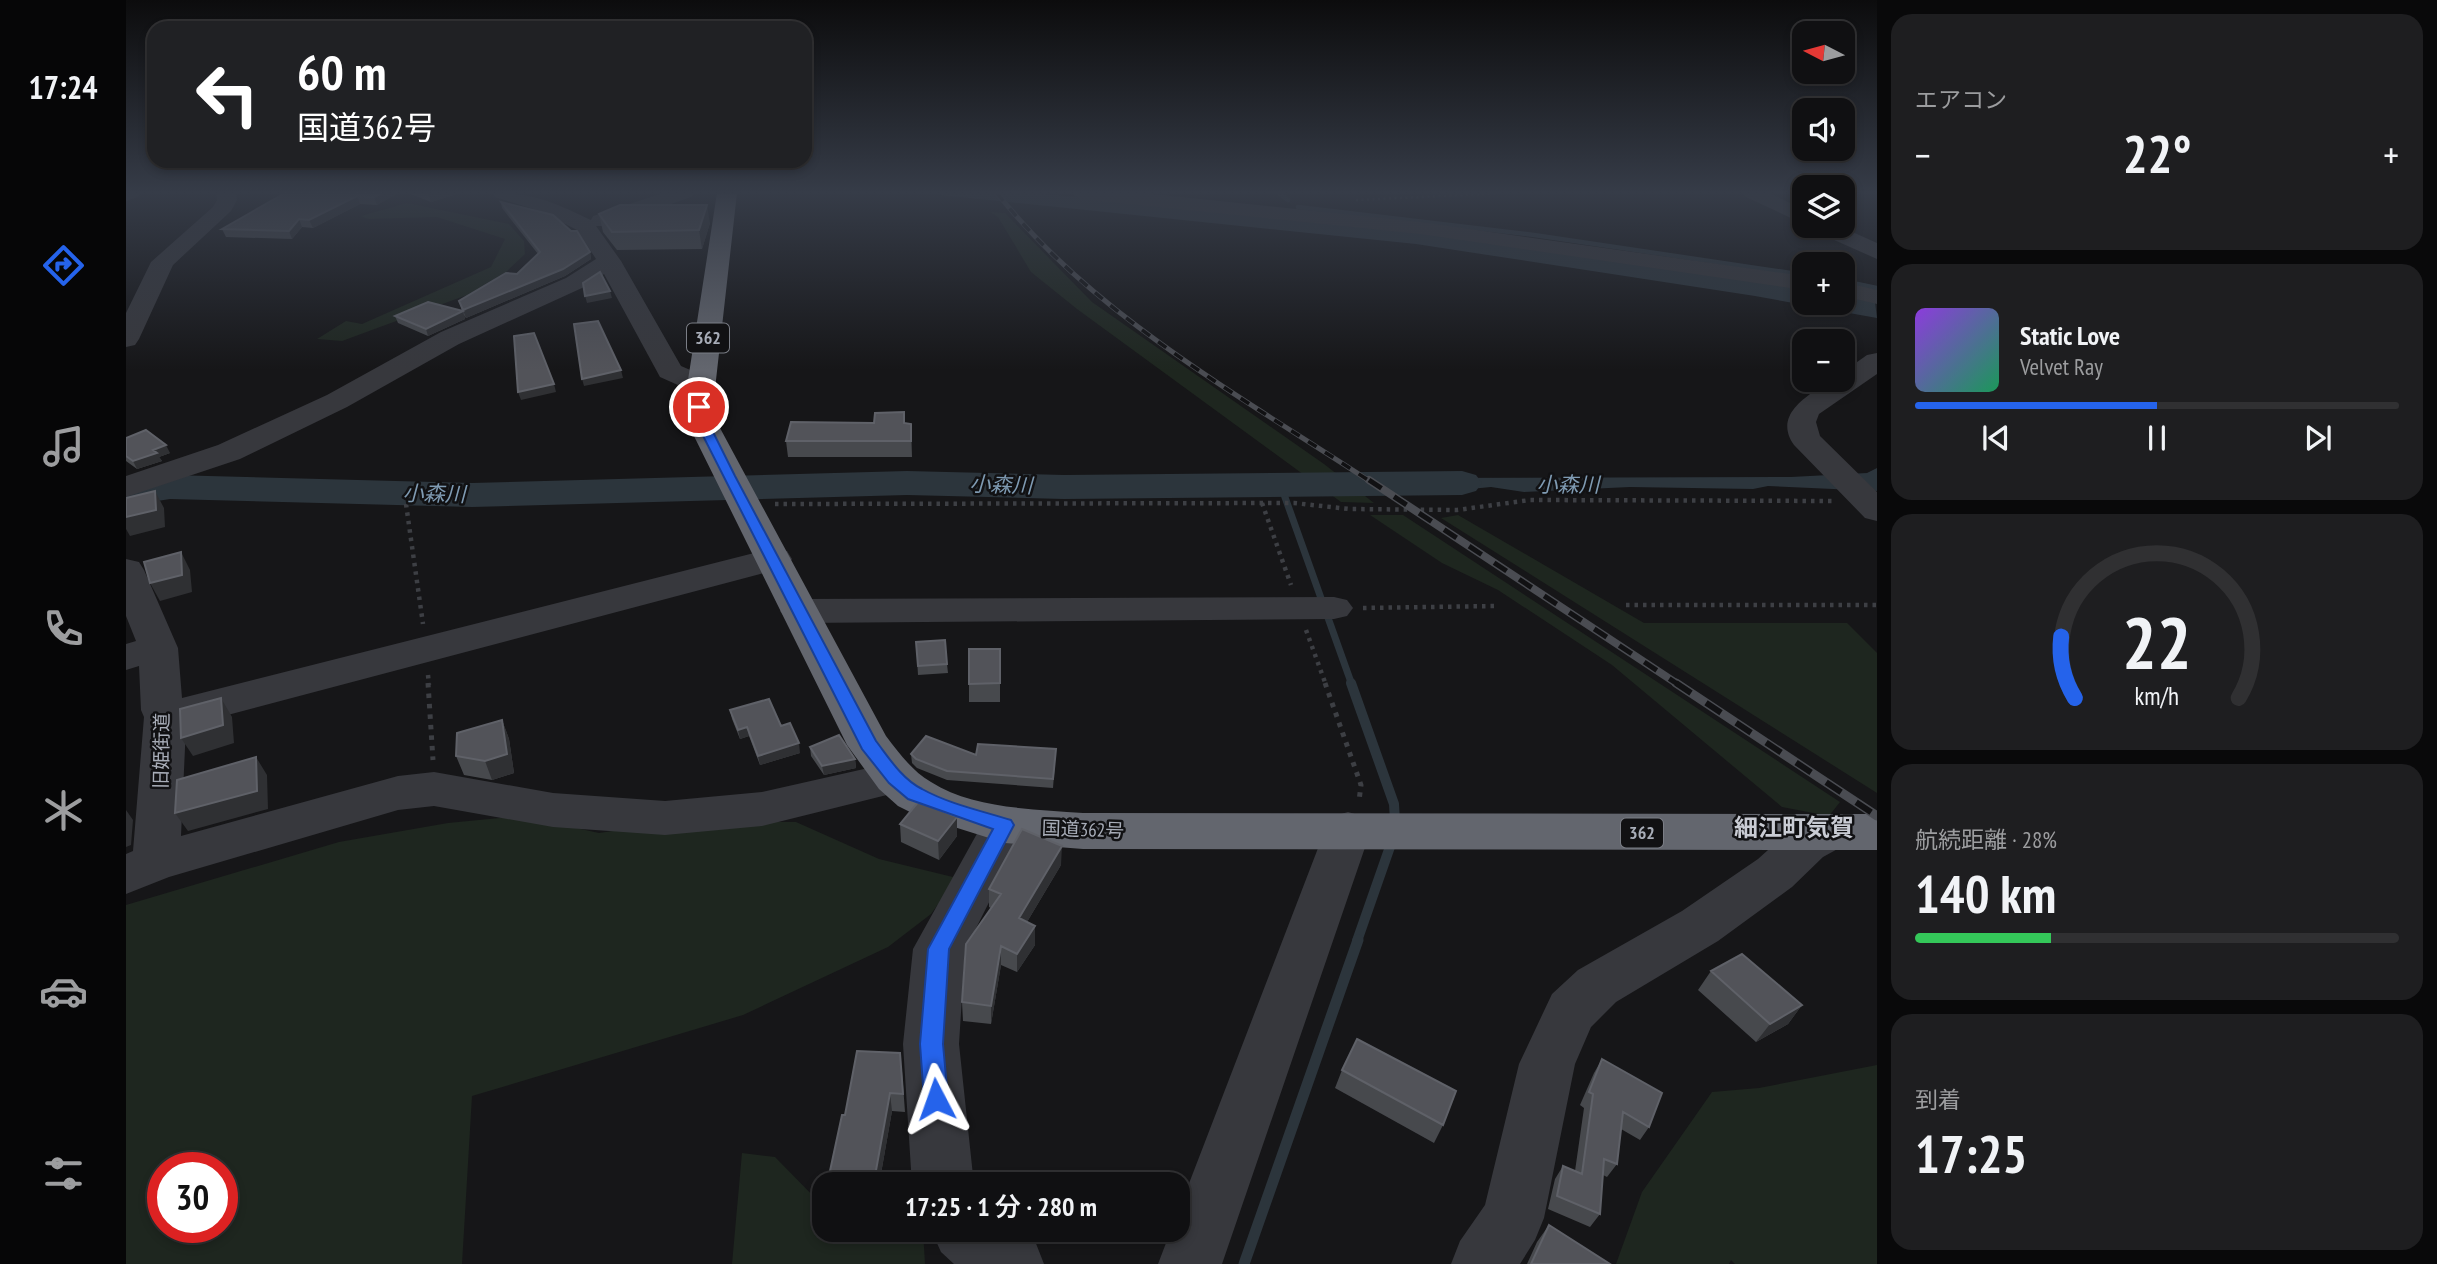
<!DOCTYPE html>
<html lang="ja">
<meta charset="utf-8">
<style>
:root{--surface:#101012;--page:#1e1e20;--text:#f1f3f6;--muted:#9c9d9f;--line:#303032;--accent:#2563eb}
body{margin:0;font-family:"PT Sans Narrow","Noto Sans JP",sans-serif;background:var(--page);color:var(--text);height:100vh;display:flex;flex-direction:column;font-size:26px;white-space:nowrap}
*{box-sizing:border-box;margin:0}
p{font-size:23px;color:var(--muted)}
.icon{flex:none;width:38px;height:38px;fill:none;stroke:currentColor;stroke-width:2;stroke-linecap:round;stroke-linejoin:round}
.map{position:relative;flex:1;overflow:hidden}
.drawer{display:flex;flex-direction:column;gap:14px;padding:14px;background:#09090a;width:560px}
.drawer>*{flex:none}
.hud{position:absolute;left:21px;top:21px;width:665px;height:147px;border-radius:21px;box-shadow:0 4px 10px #0003,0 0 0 2px var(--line);background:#202124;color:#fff;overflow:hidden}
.needle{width:46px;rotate:276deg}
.fabs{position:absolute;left:1666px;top:21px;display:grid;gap:14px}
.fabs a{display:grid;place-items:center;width:63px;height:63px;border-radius:14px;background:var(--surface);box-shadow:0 4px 10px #0003,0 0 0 2px var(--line);font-size:35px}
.speed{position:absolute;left:21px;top:1152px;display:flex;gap:14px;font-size:35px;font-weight:700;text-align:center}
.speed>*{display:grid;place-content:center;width:91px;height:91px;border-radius:50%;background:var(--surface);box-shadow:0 4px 10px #0003,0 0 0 2px var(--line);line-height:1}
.speed .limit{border:10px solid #d22;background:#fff;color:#111}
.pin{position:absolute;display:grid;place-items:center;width:60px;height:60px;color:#fff;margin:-30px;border:4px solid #fff;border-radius:50%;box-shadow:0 2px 7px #0007}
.me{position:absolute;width:77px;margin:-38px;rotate:356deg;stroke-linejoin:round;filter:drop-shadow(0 0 5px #0008)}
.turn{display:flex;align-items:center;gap:24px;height:147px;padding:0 35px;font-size:32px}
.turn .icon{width:91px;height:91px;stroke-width:2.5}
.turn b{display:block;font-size:49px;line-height:60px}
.big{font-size:52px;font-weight:600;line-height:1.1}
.drawer .card{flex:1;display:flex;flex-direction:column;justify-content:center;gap:10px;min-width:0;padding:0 24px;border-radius:21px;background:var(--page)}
.drawer .dial{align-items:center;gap:0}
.dial svg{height:182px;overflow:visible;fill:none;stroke:var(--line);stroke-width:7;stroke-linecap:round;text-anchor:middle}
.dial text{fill:var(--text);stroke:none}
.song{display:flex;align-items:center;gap:21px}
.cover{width:84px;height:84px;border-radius:10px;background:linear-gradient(135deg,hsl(270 70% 55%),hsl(150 70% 35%))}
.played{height:7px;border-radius:4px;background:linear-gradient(90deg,var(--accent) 50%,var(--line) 50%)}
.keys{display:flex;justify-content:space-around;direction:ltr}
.heat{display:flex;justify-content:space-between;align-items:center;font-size:38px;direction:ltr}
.charge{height:10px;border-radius:5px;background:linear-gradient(90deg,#34c759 28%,var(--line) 0)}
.trip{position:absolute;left:686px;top:1172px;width:378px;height:70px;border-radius:21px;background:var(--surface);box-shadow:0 4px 10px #0003,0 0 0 2px var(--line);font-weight:600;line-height:70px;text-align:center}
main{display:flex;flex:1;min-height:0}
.menu{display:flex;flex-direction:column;width:126px;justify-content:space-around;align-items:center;background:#060607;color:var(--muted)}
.menu .icon{width:49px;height:49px}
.menu .on{color:var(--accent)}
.menu b{font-size:32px;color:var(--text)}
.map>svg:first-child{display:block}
</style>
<main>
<nav class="menu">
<b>17:24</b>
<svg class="icon on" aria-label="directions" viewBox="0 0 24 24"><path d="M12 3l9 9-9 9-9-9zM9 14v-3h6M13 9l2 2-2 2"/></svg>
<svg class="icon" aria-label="music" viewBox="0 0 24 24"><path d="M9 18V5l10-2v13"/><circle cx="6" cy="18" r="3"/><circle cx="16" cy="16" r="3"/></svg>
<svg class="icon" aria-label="phone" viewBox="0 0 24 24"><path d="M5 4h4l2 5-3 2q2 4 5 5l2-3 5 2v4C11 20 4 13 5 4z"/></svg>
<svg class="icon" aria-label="climate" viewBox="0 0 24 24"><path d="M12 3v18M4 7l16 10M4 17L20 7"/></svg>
<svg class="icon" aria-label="car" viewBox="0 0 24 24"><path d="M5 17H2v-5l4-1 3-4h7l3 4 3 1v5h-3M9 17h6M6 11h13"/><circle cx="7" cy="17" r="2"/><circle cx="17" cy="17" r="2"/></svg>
<svg class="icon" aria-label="filters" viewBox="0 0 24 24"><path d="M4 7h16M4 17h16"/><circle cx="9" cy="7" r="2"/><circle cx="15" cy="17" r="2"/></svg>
</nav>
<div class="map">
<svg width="1751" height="1264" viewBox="0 0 1751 1264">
<rect width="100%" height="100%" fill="#161618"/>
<path fill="#1e261f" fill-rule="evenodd" d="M281,203L383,224L398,241L399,254L380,272L341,295L216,341L191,339L220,321L236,324L365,267L379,239L311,217L242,219L235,216Z
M864,212L879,213L966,302L1198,464L1248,503L1215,502L951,309L905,272L872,217Z
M1244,515H1277L1714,802L1703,816L1656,807L1486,665L1372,590L1316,563Z
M1332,515L1518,623H1721L1751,653V793L1315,518Z
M395,816L473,833L548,822H670L753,859L831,878L805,914L762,947L617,1015L346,1096L336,1264H0V905L213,842L322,823ZM37,1167H96V1227H37Z
M1751,1065V1264H1609L1605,1260L1603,1264H1490L1516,1192L1586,1092L1633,1088Z
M616,1153L649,1157L698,1207V1230H797L799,1264H606Z"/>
<path fill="#2c353c" d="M795,193H909L1301,232L1663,286L1678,289V303H1717V296L1749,302L1751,318L1629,296L1290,244Z
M1751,468V491L1642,486L1627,489L1504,487L1398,492L1365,487L1313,492L1266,486L1278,478L1665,477L1741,473Z"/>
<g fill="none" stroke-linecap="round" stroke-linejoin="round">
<path stroke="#2c353c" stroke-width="4.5" d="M1153,193L1162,200
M1172,207L1408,235L1678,275
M1717,281L1751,288"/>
<path stroke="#2c353c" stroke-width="7" d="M1155,486L1226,685"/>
<path stroke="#2c353c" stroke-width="10" d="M1225,683L1268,804L1269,821
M1231,941L1266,841"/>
<path stroke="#2c353c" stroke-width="11" d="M1118,1264L1232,940"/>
<path fill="#2c353c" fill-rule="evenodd" d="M781,471L938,475L1336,471L1350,475L1356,483L1350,491L1336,495L938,499L781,495L346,507L44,499L0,506V482L44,475L346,483Z"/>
<path stroke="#3d3f44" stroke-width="2.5" stroke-dasharray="2 3.5" stroke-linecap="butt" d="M1230,200L1380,193"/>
<path stroke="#3d3f44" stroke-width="4.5" stroke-dasharray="3.5 5" stroke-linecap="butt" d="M1136,503L1165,585
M280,504L297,624
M649,504L1168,503L1223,509L1331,510L1404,500L1706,501
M1500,605H1751
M1237,608L1371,606
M1180,630L1200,685
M302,675L303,685"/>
<path stroke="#3d3f44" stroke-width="5" stroke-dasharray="4.5 6" stroke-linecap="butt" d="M302,683L307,760
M1199,683L1235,785L1233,801"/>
<path fill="#37383d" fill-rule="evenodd" d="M0,193H15L12,197L0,201Z
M90,193H110L111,200L105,211L47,265L13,339L9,345L0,347V313L25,262L87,207L91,200Z
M366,193C409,193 427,202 465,220L467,216L537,193H568L565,197L483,226H470L495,261L555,366L583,378L587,384L583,390L573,392L563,390L534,377L478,274L456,288L333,344L221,407L114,459L0,497V476L92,445L201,395L315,332L440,278L470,259L451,230L414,211L369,197Z
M944,193H1017L1294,222L1678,276V290L1294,234L954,199Z
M1617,193H1644L1678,210V224L1620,197Z
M1685,226H1713L1751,243V259L1688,231Z
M1717,282L1751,290V304L1717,296Z
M1751,353V374L1693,414L1690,422L1694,436L1751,492V521L1739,518L1668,445C1652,422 1667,406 1687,392C1698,385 1704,380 1717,380V372L1741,355Z
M648,548L661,551L666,559L661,567L60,726L55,836L272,776L308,772L427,793L539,801L636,792L769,762L785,767L791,778L785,789L636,826L539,835L427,827L308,806L272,810L43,877L0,894V854L7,851L18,717L15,710L13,666L0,670V644L10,641L0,616V559L13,562L18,570L52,648L56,698Z
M1208,597L1221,600L1227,608L1221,616L1208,619L673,623L660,619L654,611L660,603L673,599Z
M879,807L895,812L902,825L839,950L833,1044L848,1185H786L777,1044L787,949L863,812Z
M1222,812L1239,817L1245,830L1096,1264H1032L1045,1230H1052V1212L1199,830L1205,817Z
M1700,815L1717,820L1723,833L1717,846L1697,857L1666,887L1592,941L1490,1002L1465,1027L1449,1064L1418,1218L1409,1240L1394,1264H1325L1334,1241L1359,1205L1393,1064L1426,994L1452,970L1556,911L1632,859L1663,831Z
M805,1230H892L909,1241L918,1264H828L815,1252Z"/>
<path fill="#63666e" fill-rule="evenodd" d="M591,193H611L590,380L589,403L594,428L760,736C773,753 786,771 805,782C847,809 908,809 957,813L1751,814V850L957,849L879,843L790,815L772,806L753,789L721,745L564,428L560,403L562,380Z"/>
<defs>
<path id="rail-far2" d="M871,193C968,316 1116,397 1245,482"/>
<path id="rail-far1" d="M1243,480L1553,685"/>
<path id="rail" d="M1550,683L1751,816"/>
</defs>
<use href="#rail-far2" stroke="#4a4c52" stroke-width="5"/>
<use href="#rail-far1" stroke="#4a4c52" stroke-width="8"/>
<use href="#rail" stroke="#4a4c52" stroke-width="9"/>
<use href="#rail-far2" stroke="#111113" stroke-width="3.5" stroke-dasharray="10" stroke-linecap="butt"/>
<use href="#rail-far1" stroke="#111113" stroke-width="5" stroke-dasharray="15" stroke-linecap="butt"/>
<use href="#rail" stroke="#111113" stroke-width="6" stroke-dasharray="18" stroke-linecap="butt"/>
</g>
<path fill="#47494d" d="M140,193H272L251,205L234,204L187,228L176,227L166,239L100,237L96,229L158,194Z
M282,193H334L305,202Z
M375,202L464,252L465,259L439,276L340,318L338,315L339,319L302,336L272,323L269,316L336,311L333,301L391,274L412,254L376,208Z
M473,214L584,223L576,249L491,250L477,232Z
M779,423L785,424L786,457H662L660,441Z
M0,438L44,453L33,457L36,461L11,469L0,461Z
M790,642L821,664L822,673L792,675Z
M874,649V702H843V684Z
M604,710L655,726L674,753L634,765L623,736L614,739L606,719Z
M376,720L383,739L388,773L366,780L338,775L330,756Z
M684,747L729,759L730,768L698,775L685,756Z
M930,749L927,788L821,780L791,768L786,763L785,754L850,755Z
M774,824L831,836L813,860L775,842Z
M935,865L901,922L909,926V945L891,972L875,965L865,1024L837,1021L836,1002L865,908L863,907V889Z
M1585,971L1676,1005L1662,1024L1630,1042L1572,990Z
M1476,1059L1523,1127L1514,1140L1495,1129L1491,1164L1481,1177L1477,1175L1474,1214L1464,1227L1422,1209L1429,1179L1437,1166L1449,1171L1458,1108L1454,1105L1468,1073Z
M1216,1070L1317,1125L1308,1143L1209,1088Z
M776,1071L779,1112L766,1111L753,1185H706L704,1171Z
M1423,1225L1484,1264H1401L1411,1242Z"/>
<path fill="#2f3033" d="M256,193H272L251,205L248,197Z
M305,193H334L305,202L302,194Z
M231,196L234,204L187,228L183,220Z
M581,205L584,223L576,249L573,230Z
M173,219L176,227L166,239L163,231Z
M464,252L465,259L439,276L340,318L337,310Z
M484,291L486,298L461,303L459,296Z
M337,311L339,319L302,336L300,329Z
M495,370L497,378L458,386L456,379Z
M428,384L430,392L395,400L392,392Z
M40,445L44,453L33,457L36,461L11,469L7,461L27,450Z
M29,491L38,508L39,527L4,536L0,529V517Z
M55,552L64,570L66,592L34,601L24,583Z
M95,698L106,717L108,743L67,756L55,738Z
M376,720L383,739L388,773L366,780L359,761Z
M621,727L623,736L614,739L612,730Z
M673,743L674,753L634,765L632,756Z
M130,757L141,775L142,809L62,831L49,813Z
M729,759L730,768L698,775L696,766Z
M0,810L7,820L5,845L0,847Z
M831,817V836L813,860L812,841Z
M936,846L935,865L892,937L893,918Z
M909,926V945L891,972V954Z
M875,946V965L865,1024V1006Z
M1676,1005L1662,1024L1630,1042L1644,1024Z
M764,1093L766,1111L753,1185H750L749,1176Z"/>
<path fill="#525359" stroke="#5f6168" stroke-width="2" d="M159,193H256L248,197L231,196L183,220L173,219L163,231L96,229Z
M375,202L427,215L445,231H451L464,252L437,269L337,310L333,301L380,273L391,274L414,252Z
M494,205H581L573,230L486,232L473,214Z
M474,272L484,291L459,296L457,283Z
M302,302L337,311L300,329L269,316Z
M472,321L495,370L456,379L448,324Z
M408,333L428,384L392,392L388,336Z
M778,412V423L785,424V441H660L665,422L748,423L749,413Z
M20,430L40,445L27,450L31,453L7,461L0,456V438Z
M29,491L30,510L0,517V498Z
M55,552L56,575L24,583L18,562Z
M819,640L821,664L792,666L790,642Z
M843,649H874V683L843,684Z
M95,698L97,725L55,738L54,709Z
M643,699L655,726L664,723L673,743L632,756L621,727L612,730L604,710Z
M376,720L381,754L359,761L330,756L331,733Z
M713,735L729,759L696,766L684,747Z
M800,736L850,755L852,744L930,749L927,779L821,771L790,759L785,754Z
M130,757L131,791L49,813L51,780Z
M793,801L831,817L812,841L774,824Z
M896,829L936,846L893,918L909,926L891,954L875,946L865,1006L836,1002L840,944L875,894L863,889Z
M1616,954L1676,1005L1644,1024L1585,971Z
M1231,1039L1330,1091L1317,1125L1216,1070Z
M731,1051L774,1053L777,1094L764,1093L749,1176L704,1171L716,1115H719Z
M1476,1059L1536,1093L1523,1127L1497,1112L1491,1164L1478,1159L1474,1214L1431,1196L1437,1166L1456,1174L1467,1094L1463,1092Z
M1423,1225L1484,1264H1405Z"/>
<linearGradient id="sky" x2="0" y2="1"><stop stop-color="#0c0c0d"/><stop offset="0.52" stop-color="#363c48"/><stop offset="1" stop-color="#363c48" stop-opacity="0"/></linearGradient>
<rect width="1751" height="370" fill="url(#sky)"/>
<path fill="#2563eb" stroke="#184099" stroke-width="2" d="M573,403L579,407L585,428L609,476L750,741C763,758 776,779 796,789C823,804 856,811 885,820L888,825L823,949L817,1044L822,1099L818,1107L810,1110L801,1107L798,1099L794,1044L802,949L867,829L782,799L763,783L736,749L573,428L567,407Z"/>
<g text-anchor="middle" stroke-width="5" stroke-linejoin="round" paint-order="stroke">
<g fill="#111113" stroke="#7b7e86" stroke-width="2">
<rect x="561" y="323.5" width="42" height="29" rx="5"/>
<rect x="1495" y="818.5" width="42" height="29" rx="5"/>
</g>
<g font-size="18" font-weight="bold" fill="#a8adb8">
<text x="582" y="344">362</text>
<text x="1516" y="839">362</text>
</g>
<g font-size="19" fill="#a8adb8" stroke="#111113">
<text transform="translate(35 751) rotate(-89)" y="7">旧姫街道</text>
<text transform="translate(957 829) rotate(2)" y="7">国道362号</text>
</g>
<g font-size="21" font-style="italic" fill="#7f9bb3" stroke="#111113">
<text transform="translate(875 485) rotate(2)" y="7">小森川</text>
<text x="1442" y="492">小森川</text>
<text transform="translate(308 494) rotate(1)" y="7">小森川</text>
</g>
<g font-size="24" font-weight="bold" fill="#c9ccd4" stroke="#111113">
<text x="1668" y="836">細江町気賀</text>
</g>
</g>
</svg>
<div class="fabs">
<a><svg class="needle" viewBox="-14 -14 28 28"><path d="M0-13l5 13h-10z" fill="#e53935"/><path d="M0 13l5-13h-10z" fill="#9c9d9f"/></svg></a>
<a><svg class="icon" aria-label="sound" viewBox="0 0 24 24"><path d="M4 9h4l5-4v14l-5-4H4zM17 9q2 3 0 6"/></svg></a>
<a><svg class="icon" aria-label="layers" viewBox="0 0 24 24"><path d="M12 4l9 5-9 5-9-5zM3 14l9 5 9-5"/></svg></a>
<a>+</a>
<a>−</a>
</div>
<div class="speed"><div class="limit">30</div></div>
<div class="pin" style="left:573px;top:407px;background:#d93025"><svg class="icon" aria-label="arrive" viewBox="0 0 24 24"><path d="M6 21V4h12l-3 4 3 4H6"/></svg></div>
<svg class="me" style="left:810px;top:1099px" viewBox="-20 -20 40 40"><path d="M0-17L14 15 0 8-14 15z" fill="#2563eb" stroke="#fff" stroke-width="4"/></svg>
<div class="trip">17:25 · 1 分 · 280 m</div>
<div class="hud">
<div class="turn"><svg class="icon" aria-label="left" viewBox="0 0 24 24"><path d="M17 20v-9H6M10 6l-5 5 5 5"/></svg><div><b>60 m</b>国道362号</div></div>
</div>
</div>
<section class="drawer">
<div class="card"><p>エアコン</p>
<div class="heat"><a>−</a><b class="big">22°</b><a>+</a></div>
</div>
<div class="card">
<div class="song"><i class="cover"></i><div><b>Static Love</b><p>Velvet Ray</p></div></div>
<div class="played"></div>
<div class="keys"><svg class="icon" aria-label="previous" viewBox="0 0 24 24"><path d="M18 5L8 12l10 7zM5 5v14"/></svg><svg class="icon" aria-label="pause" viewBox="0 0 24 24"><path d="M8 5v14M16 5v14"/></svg><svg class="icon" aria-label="next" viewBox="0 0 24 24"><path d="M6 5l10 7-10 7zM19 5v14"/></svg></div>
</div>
<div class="card dial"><svg viewBox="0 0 100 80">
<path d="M14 69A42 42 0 1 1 86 69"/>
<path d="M14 69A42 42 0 0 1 8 42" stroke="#2563eb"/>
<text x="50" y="56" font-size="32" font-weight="700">22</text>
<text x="50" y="72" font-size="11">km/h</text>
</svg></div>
<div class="card"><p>航続距離 · 28%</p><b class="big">140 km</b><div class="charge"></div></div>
<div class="card"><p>到着</p><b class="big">17:25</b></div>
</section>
</main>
